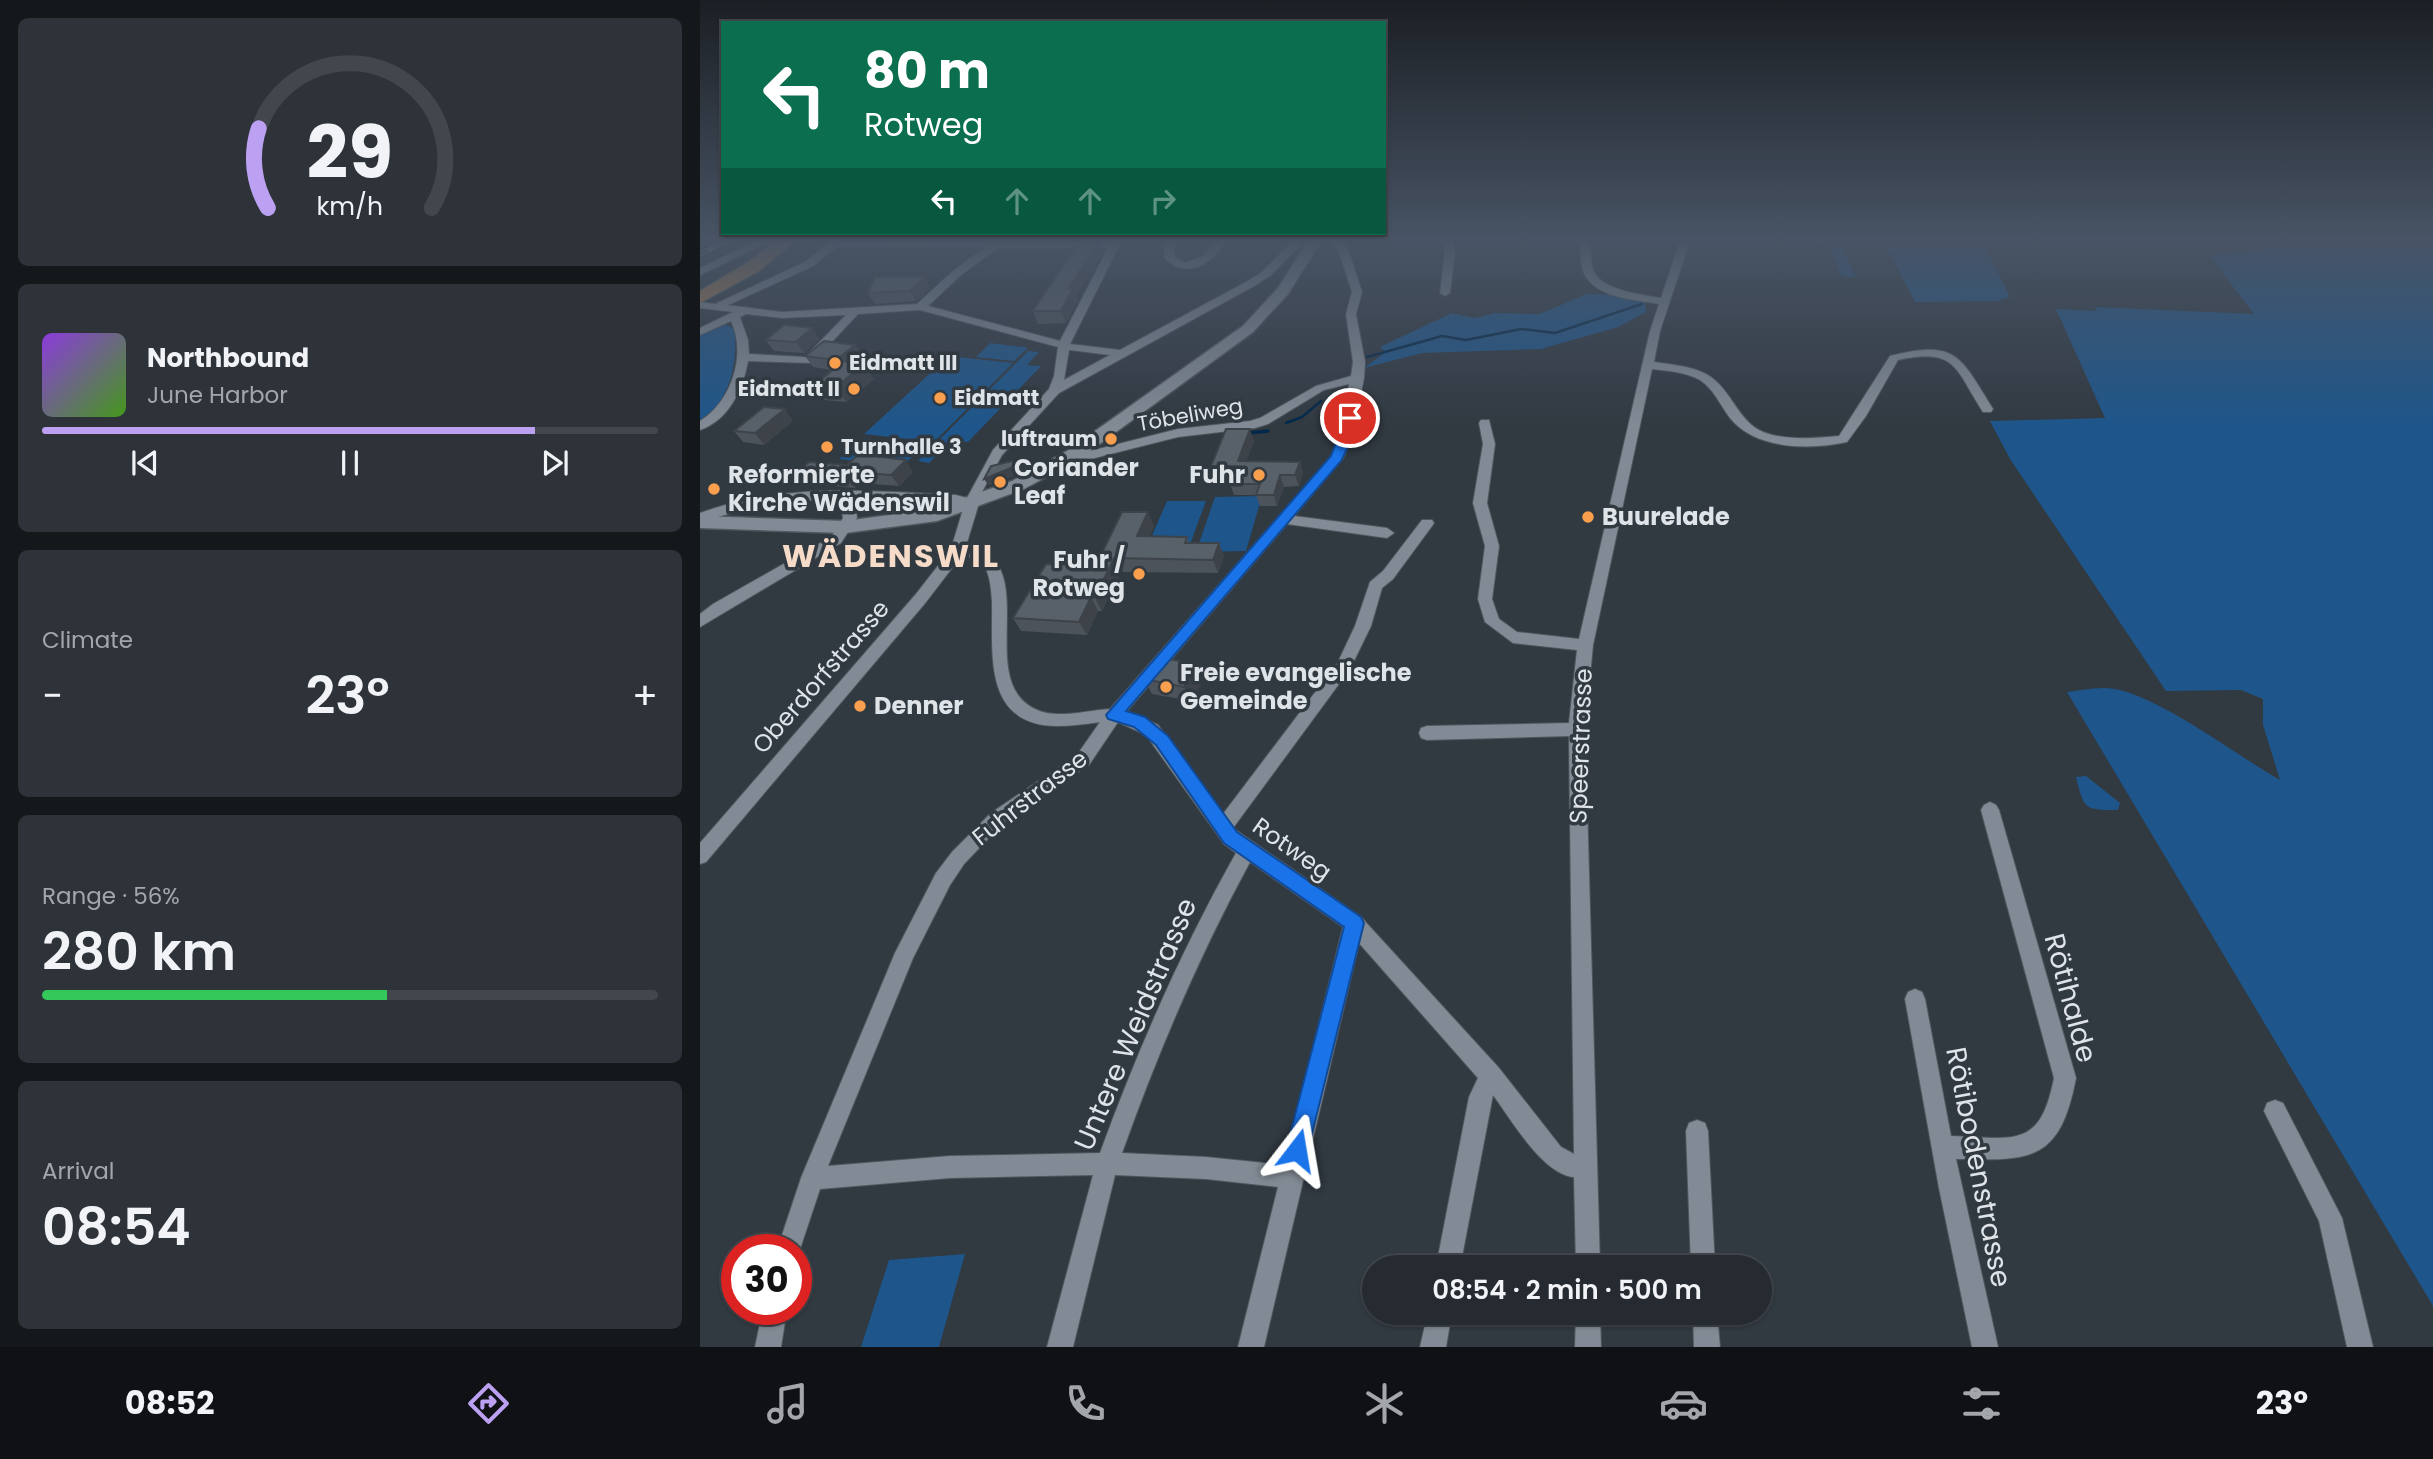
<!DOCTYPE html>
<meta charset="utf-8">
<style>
:root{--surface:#252b31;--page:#2d3339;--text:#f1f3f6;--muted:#a3a7ab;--line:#42474d;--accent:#bca0f2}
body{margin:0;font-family:Poppins,sans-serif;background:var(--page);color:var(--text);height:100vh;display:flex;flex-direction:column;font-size:26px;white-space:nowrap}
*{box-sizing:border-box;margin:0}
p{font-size:23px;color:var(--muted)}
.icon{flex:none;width:38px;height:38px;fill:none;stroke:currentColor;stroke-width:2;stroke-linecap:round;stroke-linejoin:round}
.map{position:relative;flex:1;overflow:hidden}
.sheet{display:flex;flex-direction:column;gap:18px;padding:18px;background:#14181b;width:700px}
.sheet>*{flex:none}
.hud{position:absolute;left:21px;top:21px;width:665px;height:214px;border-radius:0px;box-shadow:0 2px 5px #0004,0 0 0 2px var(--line);background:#0b6e4f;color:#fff;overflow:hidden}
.speed{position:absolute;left:21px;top:1234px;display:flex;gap:14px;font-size:35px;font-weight:700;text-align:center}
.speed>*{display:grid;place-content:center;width:91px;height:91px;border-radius:50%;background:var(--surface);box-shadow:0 2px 5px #0004,0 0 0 2px var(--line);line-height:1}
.speed .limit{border:10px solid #d22;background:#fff;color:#111}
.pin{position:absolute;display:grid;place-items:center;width:60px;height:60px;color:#fff;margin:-30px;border:4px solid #fff;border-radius:50%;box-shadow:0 2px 7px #0007}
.me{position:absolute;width:77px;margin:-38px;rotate:14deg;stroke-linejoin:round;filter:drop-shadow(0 0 5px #0008)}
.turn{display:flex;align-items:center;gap:24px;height:147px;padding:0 28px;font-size:32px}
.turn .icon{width:91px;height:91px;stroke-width:2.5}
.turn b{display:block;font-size:49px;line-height:60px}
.lanes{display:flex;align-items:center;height:66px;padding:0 28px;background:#0003;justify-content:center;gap:35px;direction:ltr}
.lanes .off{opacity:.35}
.big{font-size:52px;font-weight:600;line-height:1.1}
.sheet .card{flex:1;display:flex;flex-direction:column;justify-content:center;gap:10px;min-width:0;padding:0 24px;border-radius:10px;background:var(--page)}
.sheet .dial{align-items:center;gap:0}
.dial svg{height:182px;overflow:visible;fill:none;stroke:var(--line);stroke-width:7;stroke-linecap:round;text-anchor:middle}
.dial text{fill:var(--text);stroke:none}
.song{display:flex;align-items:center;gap:21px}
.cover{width:84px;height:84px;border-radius:10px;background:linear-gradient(135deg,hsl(270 70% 55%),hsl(100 70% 35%))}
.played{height:7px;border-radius:4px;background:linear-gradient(90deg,var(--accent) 80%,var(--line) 80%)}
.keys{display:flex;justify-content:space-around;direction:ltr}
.heat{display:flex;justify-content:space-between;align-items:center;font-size:38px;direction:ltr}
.charge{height:10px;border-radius:5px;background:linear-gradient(90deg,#34c759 56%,var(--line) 0)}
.trip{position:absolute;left:662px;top:1255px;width:410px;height:70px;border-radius:35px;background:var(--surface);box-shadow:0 2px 5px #0004,0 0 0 2px var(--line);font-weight:600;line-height:70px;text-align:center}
.tab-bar{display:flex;height:112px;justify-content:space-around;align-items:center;background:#0f1114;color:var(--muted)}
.tab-bar .icon{width:49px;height:49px}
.tab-bar .active{color:var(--accent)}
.tab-bar b{font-size:32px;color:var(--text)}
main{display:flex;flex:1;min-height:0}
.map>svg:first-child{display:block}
</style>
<main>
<section class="sheet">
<div class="card dial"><svg viewBox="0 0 100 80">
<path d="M14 69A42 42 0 1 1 86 69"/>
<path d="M14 69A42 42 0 0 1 10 34" stroke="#bca0f2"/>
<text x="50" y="56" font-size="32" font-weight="700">29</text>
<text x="50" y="72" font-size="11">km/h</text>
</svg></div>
<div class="card">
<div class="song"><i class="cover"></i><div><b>Northbound</b><p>June Harbor</p></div></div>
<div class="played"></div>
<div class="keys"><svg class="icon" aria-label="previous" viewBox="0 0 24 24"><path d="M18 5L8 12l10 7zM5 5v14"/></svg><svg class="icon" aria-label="pause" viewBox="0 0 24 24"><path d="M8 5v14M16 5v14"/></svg><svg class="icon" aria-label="next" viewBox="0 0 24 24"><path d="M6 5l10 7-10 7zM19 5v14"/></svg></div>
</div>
<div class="card"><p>Climate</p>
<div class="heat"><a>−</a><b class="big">23°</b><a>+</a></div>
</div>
<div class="card"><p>Range · 56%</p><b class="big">280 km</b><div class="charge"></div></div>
<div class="card"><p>Arrival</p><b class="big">08:54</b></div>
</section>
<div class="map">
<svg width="1733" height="1347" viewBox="0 0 1733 1347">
<rect width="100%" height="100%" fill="#313941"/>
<path fill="#1e568b" d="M1102,238H1139L1156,277H1142L1127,244L1103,243Z
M1182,238H1281L1310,297L1296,301L1215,302Z
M1668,238H1720L1733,249V1306L1367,692C1383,690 1400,686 1415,689C1462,698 1536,755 1580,780L1563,725V699L1541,690L1466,691L1310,459L1290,421L1405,418L1356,309L1397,311L1395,307L1554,314L1509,255Z
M887,294L918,295L945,302L946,312L918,327L841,349L722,353L664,368L686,352L680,347L752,313L774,318L795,313L840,314Z
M22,323L35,329C37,367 31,398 0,423V333Z
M290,343L323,347L328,348L314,361L276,357Z
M328,351L339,352L327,365L341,366L268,442L251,440L229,463L218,461Z
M249,356L313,363L234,442L164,434Z
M163,438L224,445L202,467L139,459Z
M562,496L546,551L496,552L515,497Z
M467,501H506L489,547H447Z
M1386,776L1420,803L1418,810C1385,810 1384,810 1376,777Z
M265,1254L239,1347H161L189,1260Z"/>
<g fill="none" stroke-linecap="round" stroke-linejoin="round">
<path stroke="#02284a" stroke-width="2.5" d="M667,357L742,336L766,340L821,329L855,333L942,304
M586,423L602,417L621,401"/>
<path stroke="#02284a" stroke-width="3.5" d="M548,433L568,431"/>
<defs>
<path id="minor" d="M62,238H76L0,275V268Z
M135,238H147L144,241L411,242L413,238H423L370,344L420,350L546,282L562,272L596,238H607L570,276L554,286L359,393L302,455L283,490L266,546C346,559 272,679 335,709C356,720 387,710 410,709L631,457L640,439L649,384L624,390L568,424L555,428L478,437L363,466L357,462L358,459L478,429L550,421L560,418L616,386L651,376L653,362L646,314L652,292L639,252L630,238H640L649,252L662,292L656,314L665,362L664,378L652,439L643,458L594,516L687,528L694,533L687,538L587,524L427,711L458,725L523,814L638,662L655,626L670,582L683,571L722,520H732L734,523L732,526L693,579L682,588L671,626L650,669L533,828L661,917L799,1068L861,1147L874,1154L869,736L727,740L721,738L719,733L721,728L727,726L869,723L877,650L813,643L785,622L778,599L785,546L773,503L783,444L779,423L781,420H789L795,444L787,503L799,546L792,599L799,619L817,632L879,639L950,331L959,304C937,300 899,298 886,277C879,266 881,251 880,238H890C891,249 890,262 894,272C902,290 943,295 961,298L981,238H991L960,331L954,362C973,365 995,366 1011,377C1033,393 1038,421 1063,432C1087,441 1115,438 1139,436L1190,356C1257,339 1260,356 1293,409L1291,412H1283C1255,369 1257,347 1198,360L1166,416L1147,442C1110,450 1056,450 1030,418C1020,405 1014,389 1000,380C986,372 968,371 952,369L893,645L885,729L900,1267H876L874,1177C843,1175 811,1119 793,1095L760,1267H736L769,1097L778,1078L659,943L564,1347H538L578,1187L506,1179L415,1175L373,1347H347L393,1175L250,1178L120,1189L97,1258L96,1250H77L101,1178L195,953L236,873L252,852L291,813L377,755L400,722C386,724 371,726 357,726C282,725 293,653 292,601C291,588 290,570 280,560L262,555L226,602L6,862L0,864V843L216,594L251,549L264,506L255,503L154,498L157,518L141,543L0,627V614L13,604L131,537L143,518L140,498L63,504L0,522V513C86,482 167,491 256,495L267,498L293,450L349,389L354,376L358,347L220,310L158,314L112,363L48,361C43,389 29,420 0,430V421C31,402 47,355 31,321L0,335V328L33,312L0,308V302L15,304L105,262ZM137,247H286L253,271L217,304L82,312L28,305L113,266ZM298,248H408L360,341L228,306L261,275ZM46,314L82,318L146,315L105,357L49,354L48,340L40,317ZM369,350H370L410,355L364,380ZM418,722L446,735L524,844L536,853C482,949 438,1049 400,1153L250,1156L128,1166L213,958L250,885L264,864L303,823L389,765ZM550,862L643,927L584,1165L506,1157L422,1153C458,1052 499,956 550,862Z
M465,238H475L474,256L485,263L503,256L517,238H527C514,263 486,282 464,257Z
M743,238H753L755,251L750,293L745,296L740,293L745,251Z
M1290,802L1296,805L1299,810L1376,1078C1360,1161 1332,1161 1256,1159L1298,1347H1272L1239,1188L1205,999L1208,992L1215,989L1222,992L1225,999L1251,1136C1314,1138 1340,1150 1354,1078L1281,810L1284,805Z
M1575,1100L1583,1103L1642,1218L1673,1347H1647L1619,1221L1564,1111L1567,1103Z
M997,1120L1005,1123L1008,1131L1015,1267H991L986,1131L989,1123Z
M63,1309H87L81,1347H55Z
M728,1312H752L746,1347H720Z
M876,1312H900L901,1347H875Z
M993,1312H1017L1020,1347H994Z"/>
<path id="tertiary" d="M610,238H623L588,294L553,332L379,459L324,489L237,521L145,533L0,528V516L145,521L234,509L312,481L367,451L543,326L578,288Z"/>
<path id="primary" d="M80,238H99L59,271L0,303V291L47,263Z"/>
</defs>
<use href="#minor" stroke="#50575e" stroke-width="2"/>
<use href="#tertiary" stroke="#50575e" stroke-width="3"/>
<use href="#primary" stroke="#50575e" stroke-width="3"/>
<use href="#minor" fill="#828b95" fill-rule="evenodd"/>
<use href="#tertiary" fill="#828b95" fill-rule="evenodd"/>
<use href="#primary" fill="#ab7d4b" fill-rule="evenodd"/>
<defs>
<path id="rail" d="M0,254L34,238"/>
</defs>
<use href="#rail" stroke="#a6acb2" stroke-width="4.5"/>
<use href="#rail" stroke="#313941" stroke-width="2.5" stroke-dasharray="9" stroke-linecap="butt"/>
</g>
<path fill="#4c535a" d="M397,243L401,255L376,296L378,300L366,323L338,324L333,311Z
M231,288L216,301L175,304L168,293Z
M112,328L119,339L104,353L74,351L66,340Z
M155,345L162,356L153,362L174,379L146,402L125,400L115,385L132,370L113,367L105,356Z
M93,421L64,445L43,442L34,431Z
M554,441L546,461L600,462L603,473L599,486L584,487L577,506H560L556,495H534L530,484L532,478L515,477L511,466Z
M109,462L213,472L199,486L159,483L155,488L107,484L98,472Z
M454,526L449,537H487L489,543H519L524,557L518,573L421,572L402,611H398L387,635L321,631L313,618L396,565Z
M464,664L504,679L491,701L452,694L444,679Z"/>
<path fill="#3e434a" d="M397,243L401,255L376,296L378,300L366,323L361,311L369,288Z
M225,277L231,288L216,301L210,291Z
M112,328L119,339L104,353L96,342Z
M155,345L162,356L143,371L136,360Z
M164,364L174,379L146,402L136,387Z
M85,409L93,421L64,445L55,433Z
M550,429L554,441L542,473L538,461Z
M206,460L213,472L199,486L191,475Z
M600,462L603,473L599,486L595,475Z
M316,466L320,474L289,486L284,479Z
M151,472L159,483L155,488L146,476Z
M580,475L584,487L577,506L574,495Z
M448,512L454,526L443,550L437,536Z
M519,543L524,557L518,573L513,560Z
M414,558L421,572L402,611L395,598Z
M391,597L398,611L387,635L379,622Z
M498,664L504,679L491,701L484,687Z"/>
<path fill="#586069" stroke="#3e434a" stroke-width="2" d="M397,243L369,288H373L361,311H333L374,249L380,244Z
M175,277H225L210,291L168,293Z
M84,325L112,328L96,342L66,340Z
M124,341L155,345L136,360L105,356Z
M143,361L164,364L136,387L115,385Z
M64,407L85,409L55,433L34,431Z
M526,429H550L538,461L600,462L595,475H580L574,495H556L560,484H530L535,466H511Z
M159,454L206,460L191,475L151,472L146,476L98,472L109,462L147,465Z
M312,461L316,466L284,479L291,466Z
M422,512H448L437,536L487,537L485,543H519L513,560L414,558L395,598L391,597L379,622L313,618L346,564L396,565Z
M468,659L498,664L484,687L444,679L455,662L464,664Z"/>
<linearGradient id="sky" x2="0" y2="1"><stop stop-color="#1b1f24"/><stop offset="0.56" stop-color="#485465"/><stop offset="1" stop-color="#485465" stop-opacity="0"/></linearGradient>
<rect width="1733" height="427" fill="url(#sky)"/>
<path fill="#1a73e8" stroke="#114b97" stroke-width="2" d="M646,416L656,418L652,439L641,461L426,711L445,717L468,736L537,832L661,917L664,923L608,1150L605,1158L597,1161L589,1158L586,1150L644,927L524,843L456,745L434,727L408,719L406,715L631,456Z"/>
<g fill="#f99f4d" stroke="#313941" stroke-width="2.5">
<circle cx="135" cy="363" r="7"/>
<circle cx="154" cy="389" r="7"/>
<circle cx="240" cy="398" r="7"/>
<circle cx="411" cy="439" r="7"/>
<circle cx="127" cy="447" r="7"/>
<circle cx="559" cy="475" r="7"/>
<circle cx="300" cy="482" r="7"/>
<circle cx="14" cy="489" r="7"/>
<circle cx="888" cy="517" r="7"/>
<circle cx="439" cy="574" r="7"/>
<circle cx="466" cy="687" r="7"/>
<circle cx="160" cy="706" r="7"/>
</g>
<g text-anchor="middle" stroke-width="7" stroke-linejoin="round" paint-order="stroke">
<g font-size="21" font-weight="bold" fill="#dfe4e9" stroke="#313941" text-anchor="start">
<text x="149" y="370">Eidmatt III</text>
<text x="140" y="396" text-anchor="end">Eidmatt II</text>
<text x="254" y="405">Eidmatt</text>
<text x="397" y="446" text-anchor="end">luftraum</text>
<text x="141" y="454">Turnhalle 3</text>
</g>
<g font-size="21" fill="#dfe4e9" stroke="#313941">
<text transform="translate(490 415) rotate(-10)" y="7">Töbeliweg</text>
</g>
<g font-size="24" font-weight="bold" fill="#dfe4e9" stroke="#313941" text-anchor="start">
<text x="314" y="476">Coriander<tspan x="314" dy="28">Leaf</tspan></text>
<text x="28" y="483">Reformierte<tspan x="28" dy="28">Kirche Wädenswil</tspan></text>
<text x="545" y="483" text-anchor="end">Fuhr</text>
<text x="902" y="525">Buurelade</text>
<text x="425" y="568" text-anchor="end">Fuhr /<tspan x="425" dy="28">Rotweg</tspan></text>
<text x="480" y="681">Freie evangelische<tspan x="480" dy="28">Gemeinde</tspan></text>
<text x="174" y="714">Denner</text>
</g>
<g font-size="24" fill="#dfe4e9" stroke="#313941">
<text transform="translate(121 677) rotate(-49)" y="8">Oberdorfstrasse</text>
<text transform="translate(881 746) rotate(-88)" y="8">Speerstrasse</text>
<text transform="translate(330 798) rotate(-38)" y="8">Fuhrstrasse</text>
<text transform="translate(592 849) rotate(35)" y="8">Rotweg</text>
</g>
<g font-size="28" fill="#dfe4e9" stroke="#313941">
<text transform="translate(1371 998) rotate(75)" y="10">Rötihalde</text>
<text transform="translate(435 1024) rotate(-67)" y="10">Untere Weidstrasse</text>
<text transform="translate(1279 1167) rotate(79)" y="10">Rötibodenstrasse</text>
</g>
<g font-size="32" font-weight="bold" letter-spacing="2" fill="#f6dcc8" stroke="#313941">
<text x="191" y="567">WÄDENSWIL</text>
</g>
</g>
</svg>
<div class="speed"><div class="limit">30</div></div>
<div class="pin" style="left:650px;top:418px;background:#d93025"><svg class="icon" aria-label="arrive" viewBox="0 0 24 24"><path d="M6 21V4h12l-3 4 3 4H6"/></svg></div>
<svg class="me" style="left:597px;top:1150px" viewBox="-20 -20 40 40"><path d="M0-17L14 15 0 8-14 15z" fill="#1a73e8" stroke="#fff" stroke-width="4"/></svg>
<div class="trip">08:54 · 2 min · 500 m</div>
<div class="hud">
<div class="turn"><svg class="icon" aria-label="left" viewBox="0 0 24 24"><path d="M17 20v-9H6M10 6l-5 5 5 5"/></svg><div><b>80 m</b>Rotweg</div></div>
<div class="lanes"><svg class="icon" aria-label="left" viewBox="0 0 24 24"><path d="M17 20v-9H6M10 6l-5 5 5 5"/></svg><svg class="icon off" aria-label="ahead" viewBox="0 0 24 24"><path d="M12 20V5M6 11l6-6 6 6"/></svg><svg class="icon off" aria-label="ahead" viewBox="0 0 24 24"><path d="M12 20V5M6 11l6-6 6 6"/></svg><svg class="icon off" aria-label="right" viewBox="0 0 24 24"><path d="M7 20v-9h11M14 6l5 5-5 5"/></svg></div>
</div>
</div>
</main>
<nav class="tab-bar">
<b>08:52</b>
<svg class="icon active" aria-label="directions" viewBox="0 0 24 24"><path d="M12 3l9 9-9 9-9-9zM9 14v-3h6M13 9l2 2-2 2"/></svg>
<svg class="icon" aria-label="music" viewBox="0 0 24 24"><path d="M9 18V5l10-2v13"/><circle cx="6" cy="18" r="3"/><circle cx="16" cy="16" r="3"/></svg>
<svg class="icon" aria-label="phone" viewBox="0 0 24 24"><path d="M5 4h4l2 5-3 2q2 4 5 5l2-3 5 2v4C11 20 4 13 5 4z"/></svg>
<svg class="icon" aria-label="climate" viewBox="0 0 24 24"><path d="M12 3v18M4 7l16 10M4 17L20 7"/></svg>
<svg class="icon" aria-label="car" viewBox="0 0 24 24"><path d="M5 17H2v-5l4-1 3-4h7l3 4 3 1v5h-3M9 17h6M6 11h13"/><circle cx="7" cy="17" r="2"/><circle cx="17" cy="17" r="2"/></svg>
<svg class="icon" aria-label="filters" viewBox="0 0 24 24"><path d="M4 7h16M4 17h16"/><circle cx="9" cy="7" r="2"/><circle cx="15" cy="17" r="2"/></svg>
<b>23°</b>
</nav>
